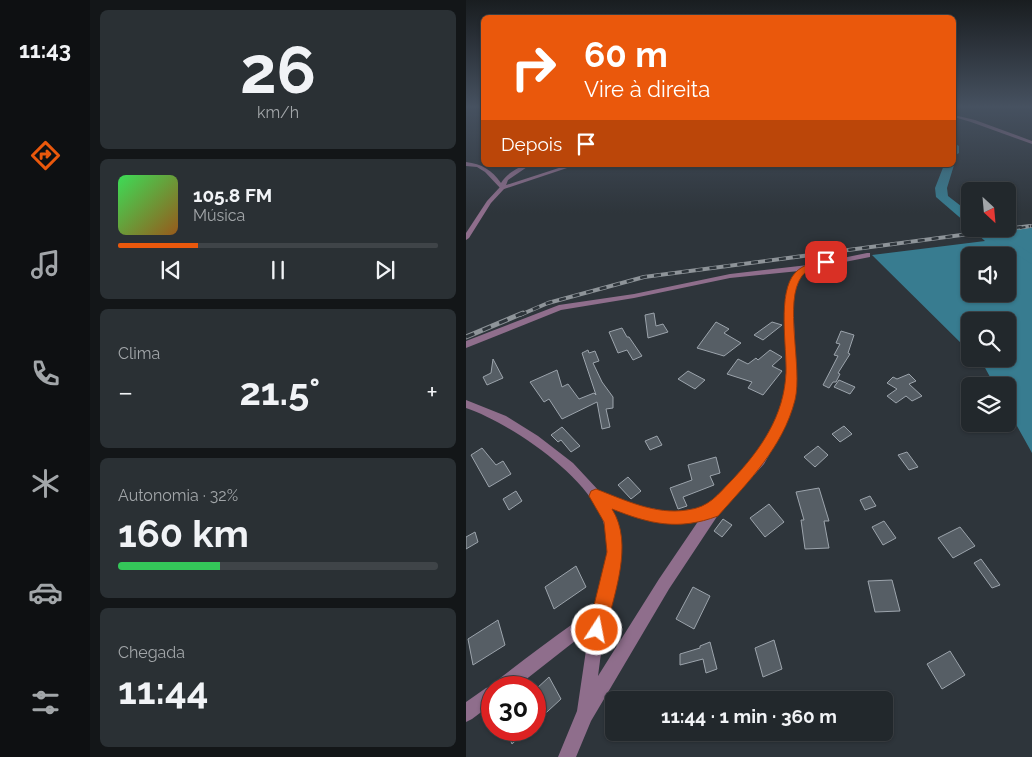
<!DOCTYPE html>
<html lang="pt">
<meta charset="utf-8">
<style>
:root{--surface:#22282c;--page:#2a3034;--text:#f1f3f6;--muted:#a2a6a9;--line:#3f4448;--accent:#ea580c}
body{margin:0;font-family:Raleway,sans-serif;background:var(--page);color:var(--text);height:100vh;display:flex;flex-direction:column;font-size:19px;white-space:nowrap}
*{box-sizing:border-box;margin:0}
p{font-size:16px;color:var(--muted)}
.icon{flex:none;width:28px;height:28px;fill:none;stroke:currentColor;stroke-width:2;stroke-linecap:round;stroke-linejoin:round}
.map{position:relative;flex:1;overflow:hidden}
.panel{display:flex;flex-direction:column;gap:10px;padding:10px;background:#131618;width:376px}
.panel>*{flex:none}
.top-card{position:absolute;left:15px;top:15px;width:475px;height:152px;border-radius:8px;box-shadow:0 1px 4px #0004,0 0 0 1px var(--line);background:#ea580c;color:#fff;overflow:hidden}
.needle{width:32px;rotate:154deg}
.tools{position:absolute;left:495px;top:182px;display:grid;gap:10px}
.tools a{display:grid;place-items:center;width:55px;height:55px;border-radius:8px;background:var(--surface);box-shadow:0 1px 4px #0004,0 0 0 1px var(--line);font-size:25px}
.speed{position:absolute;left:15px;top:676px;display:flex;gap:10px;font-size:25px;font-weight:700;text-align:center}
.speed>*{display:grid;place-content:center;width:65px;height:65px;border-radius:50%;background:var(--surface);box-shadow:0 1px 4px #0004,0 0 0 1px var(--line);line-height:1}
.speed .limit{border:8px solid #d22;background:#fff;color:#111}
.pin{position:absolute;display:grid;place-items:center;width:42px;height:42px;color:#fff;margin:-21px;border-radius:10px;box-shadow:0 2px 8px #0006}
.me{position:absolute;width:55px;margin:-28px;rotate:11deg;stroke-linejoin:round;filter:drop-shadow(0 0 4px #0008)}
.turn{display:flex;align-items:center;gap:18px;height:105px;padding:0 20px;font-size:22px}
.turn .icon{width:65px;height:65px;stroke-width:2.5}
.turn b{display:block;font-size:35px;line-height:42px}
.then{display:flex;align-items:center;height:48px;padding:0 20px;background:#0003;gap:10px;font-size:19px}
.big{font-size:38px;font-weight:700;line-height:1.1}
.panel .tile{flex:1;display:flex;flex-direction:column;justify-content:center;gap:8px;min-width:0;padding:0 18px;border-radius:8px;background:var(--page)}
.panel .dial{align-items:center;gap:0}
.dial b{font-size:65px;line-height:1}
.song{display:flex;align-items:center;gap:15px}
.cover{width:60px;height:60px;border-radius:8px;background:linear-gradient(135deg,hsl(130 70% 55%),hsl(30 70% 35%))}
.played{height:5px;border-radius:2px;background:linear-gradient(90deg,var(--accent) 25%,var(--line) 25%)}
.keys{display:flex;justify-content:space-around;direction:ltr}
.heat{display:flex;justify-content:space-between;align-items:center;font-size:28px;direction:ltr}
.charge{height:8px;border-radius:4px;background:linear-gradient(90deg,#34c759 32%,var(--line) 0)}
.trip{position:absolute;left:139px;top:691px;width:288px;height:50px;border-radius:8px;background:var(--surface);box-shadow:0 1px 4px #0004,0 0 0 1px var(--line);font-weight:700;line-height:50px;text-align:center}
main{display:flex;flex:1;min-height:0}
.dock{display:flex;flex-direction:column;width:90px;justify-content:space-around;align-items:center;background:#0e1012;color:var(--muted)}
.dock .icon{width:35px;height:35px}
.dock .current{color:var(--accent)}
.dock b{font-size:22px;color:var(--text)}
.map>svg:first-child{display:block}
</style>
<main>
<nav class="dock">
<b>11:43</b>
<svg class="icon current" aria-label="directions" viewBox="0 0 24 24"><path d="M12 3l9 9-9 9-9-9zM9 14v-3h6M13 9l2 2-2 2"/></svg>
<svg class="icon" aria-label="music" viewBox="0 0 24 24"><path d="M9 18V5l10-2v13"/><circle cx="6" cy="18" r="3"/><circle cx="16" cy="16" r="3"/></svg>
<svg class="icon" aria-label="phone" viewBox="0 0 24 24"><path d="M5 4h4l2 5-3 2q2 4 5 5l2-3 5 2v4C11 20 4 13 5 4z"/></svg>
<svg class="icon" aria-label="climate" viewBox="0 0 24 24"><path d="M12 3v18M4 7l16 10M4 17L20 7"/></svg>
<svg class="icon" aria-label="car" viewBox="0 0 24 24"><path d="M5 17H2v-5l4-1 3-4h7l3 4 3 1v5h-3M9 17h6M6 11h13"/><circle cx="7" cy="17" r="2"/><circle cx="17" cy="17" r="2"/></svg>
<svg class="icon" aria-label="filters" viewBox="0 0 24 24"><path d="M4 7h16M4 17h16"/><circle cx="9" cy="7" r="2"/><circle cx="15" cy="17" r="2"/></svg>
</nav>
<section class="panel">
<div class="tile dial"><b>26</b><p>km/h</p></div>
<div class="tile">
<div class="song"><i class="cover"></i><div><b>105.8 FM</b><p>Música</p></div></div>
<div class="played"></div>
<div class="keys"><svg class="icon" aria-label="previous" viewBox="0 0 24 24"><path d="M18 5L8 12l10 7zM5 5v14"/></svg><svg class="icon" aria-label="pause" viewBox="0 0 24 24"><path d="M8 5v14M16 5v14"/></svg><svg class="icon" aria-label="next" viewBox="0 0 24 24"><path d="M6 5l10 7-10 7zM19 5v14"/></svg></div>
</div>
<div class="tile"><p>Clima</p>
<div class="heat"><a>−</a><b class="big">21.5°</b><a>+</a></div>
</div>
<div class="tile"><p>Autonomia · 32%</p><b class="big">160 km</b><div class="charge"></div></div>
<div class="tile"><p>Chegada</p><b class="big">11:44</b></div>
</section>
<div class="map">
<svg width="566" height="757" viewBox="0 0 566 757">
<rect width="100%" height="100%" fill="#2e353b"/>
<path fill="#387c90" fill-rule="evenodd" d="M566,226V453L541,408V386H529L518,366L511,359H541V321H504V352L406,255L519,241L510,233ZM504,256H541V294H504Z"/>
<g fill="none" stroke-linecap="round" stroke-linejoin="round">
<path fill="#387c90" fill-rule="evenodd" d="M488,143L493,146V153L488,156Z
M488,164V165L481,188L482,196L504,213V223L499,222L470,197L469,188L478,165Z
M509,229H525L566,254V264Z"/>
</g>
<path fill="#565e65" stroke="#9ca4ac" d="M188,313L190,326L197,324L202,332L182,338L179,315Z
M250,322L263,329L258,333L275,343L258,356L231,348Z
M306,322L316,325L297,340L288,335Z
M156,328L161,337H163L176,356L167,360L161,350L152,353L143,332Z
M375,331L388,335L382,353L384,354L372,373L374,374L370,382H367L363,388L357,385L372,356L368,355L374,344L370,343Z
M122,350L123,353L129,351L133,361L127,363L136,382L147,397V408L140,409L144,427L136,429L131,402L96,419L83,399L78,402L64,382L91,370L96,387L102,384L113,399L128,393L130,395L116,353Z
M304,350L316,357L306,366L316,371L297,395L282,388L286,382L261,374L272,359L282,364L290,358L292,360Z
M27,359L37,378L21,385L17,377L25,373Z
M222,371L239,380L229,389L212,379Z
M443,374L450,381L443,384L456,396L446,401L440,396L430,403L421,396L431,389L421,383L427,377L431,379Z
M373,380L389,387L384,394L368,387Z
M378,426L386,434L374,442L366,434Z
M96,427L114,446L105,452L95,440L92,442L85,435Z
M191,436L196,445L184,450L179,441Z
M352,446L362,455L349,467L338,457Z
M16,448L30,465L37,461L45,474L23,487L5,455Z
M441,452L452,467L443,470L432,455Z
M250,457L254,473L244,476L248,485L217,497L221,506L212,509L204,488L226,480L222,465Z
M162,477L175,491L165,499L152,485Z
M353,488L363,521H358L363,548L339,549L335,520H338L330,492Z
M50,491L56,501L43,510L37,499Z
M404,496L410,506L399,510L394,500Z
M303,504L318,522L299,537L284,518Z
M257,519L266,525L256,537L248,531Z
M418,521L430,538L417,545L406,527Z
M494,527L509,546L487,558L472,538Z
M9,532L12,542L0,549V537Z
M515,559L534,585L526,588L508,563Z
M110,566L120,587L88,609L79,587Z
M426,580L434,611L409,612L402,581Z
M227,587L244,596L228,629L210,619Z
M32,620L39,645L7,665L2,639Z
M308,640L316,669L297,677L289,648Z
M244,642L251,669L240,673L237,659L214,665V654L234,648V646Z
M484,651L499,675L476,689L461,664Z
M83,677L95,699L69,723V690Z
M40,730H61L46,744Z"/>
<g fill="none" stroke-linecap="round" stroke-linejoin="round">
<path fill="#8f6e8c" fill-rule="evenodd" d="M0,162C16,164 26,170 35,183C40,174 54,165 64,165L42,180L39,188L36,190L19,172L11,167L0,166Z
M401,253H404V257L348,268L335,275L327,297L330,373L328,399L319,427L298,464L252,515L203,589L125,721L110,757H92L111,711L123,630L49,688H26V704L6,719L0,722V702L20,688L27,686L29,682C55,662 81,642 108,623C113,618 125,612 128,606C130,602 131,596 132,592C140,569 145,545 137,521C122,476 44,423 0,408V400L40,416L72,436L107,463L134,492L174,506L200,511H214L243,506L290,456L308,426L318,399L320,373L319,297L328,274L333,271L264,278L168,298L95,310L0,348V341L93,305L168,294L264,274L342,265ZM144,507C173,518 201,527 233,520L193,579L132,676C135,653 138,630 143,608C151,567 165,549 144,507Z"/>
<path fill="#8f6e8c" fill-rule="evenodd" d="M488,115L509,120L566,141V144L505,122L488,117Z
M102,165H110L38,189L25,203L3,238L0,240V233L21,201L34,187Z"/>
<defs>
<path id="rail-far2" d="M554,228L566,226"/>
<path id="rail-far1" d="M54,315L82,303L178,277L564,226"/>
<path id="rail" d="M0,337L57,313"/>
</defs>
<use href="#rail-far2" stroke="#8e9499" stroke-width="3"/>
<use href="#rail-far1" stroke="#8e9499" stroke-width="4"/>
<use href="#rail" stroke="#8e9499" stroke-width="5"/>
<use href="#rail-far2" stroke="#2e353b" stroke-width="2" stroke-dasharray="5.5" stroke-linecap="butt"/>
<use href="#rail-far1" stroke="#2e353b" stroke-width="2.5" stroke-dasharray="7" stroke-linecap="butt"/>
<use href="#rail" stroke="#2e353b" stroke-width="3" stroke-dasharray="9" stroke-linecap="butt"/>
</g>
<linearGradient id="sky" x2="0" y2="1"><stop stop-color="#191d20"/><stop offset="0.5" stop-color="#465160"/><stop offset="1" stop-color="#465160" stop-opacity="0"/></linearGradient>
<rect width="566" height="213" fill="url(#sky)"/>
<path fill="#ea580c" stroke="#983908" d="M360,259L363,260V264C354,266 342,268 336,276C317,301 337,367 329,400C317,447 283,481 252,516C212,531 184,524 146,509C168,544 148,593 140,630L137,636L131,638L125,636L122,630L141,552L138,522L123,496L125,491L130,489C159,500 189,515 221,510C244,507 251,495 267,479C295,449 318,416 320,373C321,348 311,292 329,273C337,264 350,262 360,259Z"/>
</svg>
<div class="tools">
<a><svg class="needle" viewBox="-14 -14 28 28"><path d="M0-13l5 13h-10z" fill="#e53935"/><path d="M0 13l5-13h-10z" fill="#a2a6a9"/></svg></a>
<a><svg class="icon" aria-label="sound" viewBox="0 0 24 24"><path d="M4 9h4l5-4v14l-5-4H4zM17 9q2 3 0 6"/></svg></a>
<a><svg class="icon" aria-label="search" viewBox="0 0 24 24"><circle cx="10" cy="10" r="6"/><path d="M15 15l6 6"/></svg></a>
<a><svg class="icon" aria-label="layers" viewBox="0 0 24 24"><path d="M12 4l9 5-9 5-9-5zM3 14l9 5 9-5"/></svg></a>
</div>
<div class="speed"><div class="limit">30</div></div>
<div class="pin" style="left:360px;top:262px;background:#d93025"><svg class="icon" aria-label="arrive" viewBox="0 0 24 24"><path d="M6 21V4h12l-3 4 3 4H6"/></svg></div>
<svg class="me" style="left:131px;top:630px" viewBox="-20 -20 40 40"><circle r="17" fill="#ea580c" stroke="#fff" stroke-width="3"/><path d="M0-11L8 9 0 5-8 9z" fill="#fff"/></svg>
<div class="trip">11:44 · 1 min · 360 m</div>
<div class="top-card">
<div class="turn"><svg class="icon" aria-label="right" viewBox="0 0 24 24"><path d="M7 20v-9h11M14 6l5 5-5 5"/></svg><div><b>60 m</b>Vire à direita</div></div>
<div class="then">Depois<svg class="icon" aria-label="arrive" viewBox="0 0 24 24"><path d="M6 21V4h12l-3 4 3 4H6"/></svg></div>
</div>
</div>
</main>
